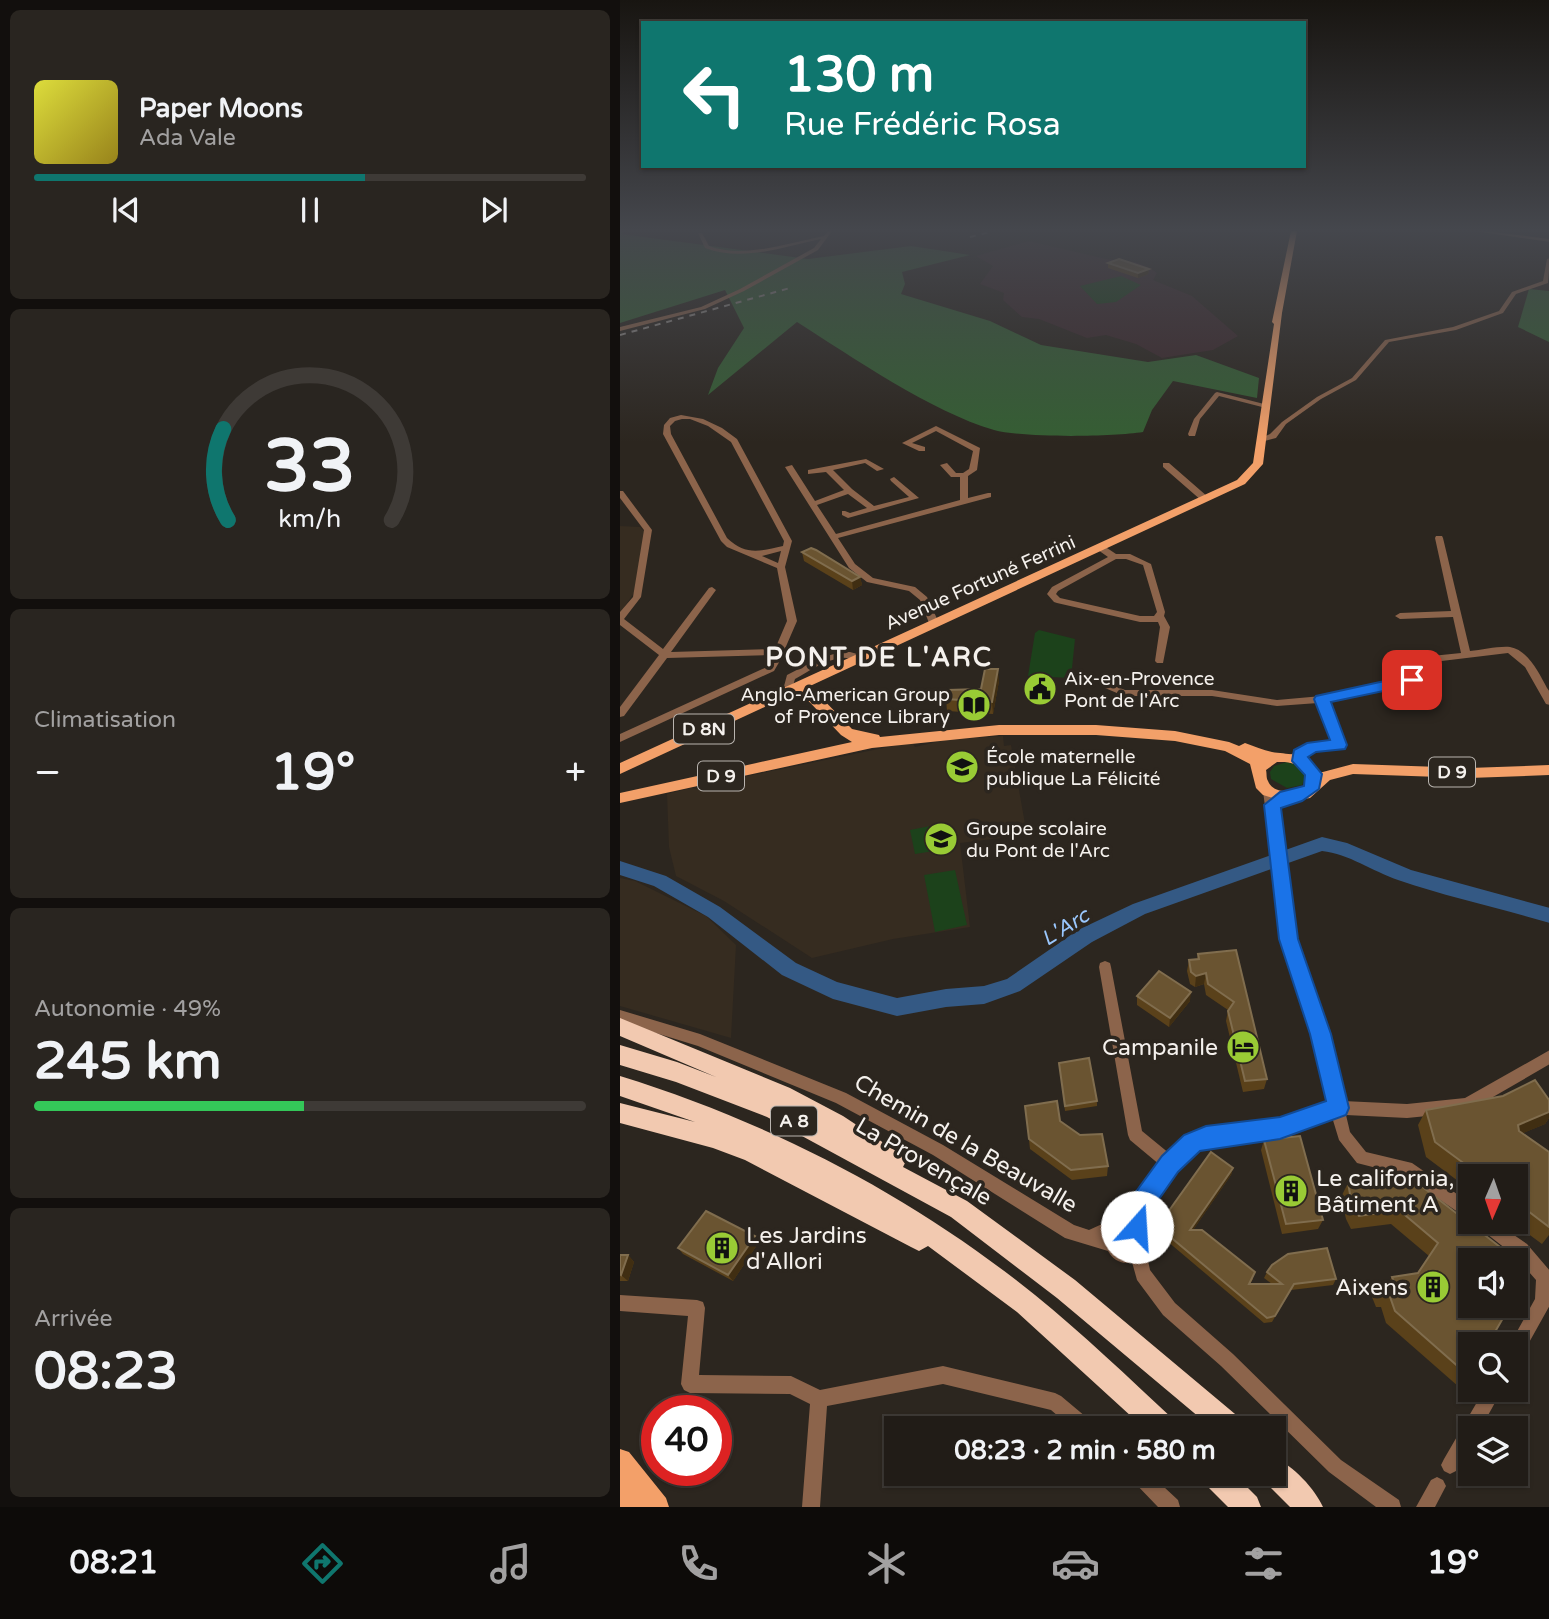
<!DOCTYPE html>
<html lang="fr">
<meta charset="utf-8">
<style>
:root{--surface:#211c17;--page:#292520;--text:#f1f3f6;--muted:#a2a1a1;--line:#3e3a36;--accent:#0f766e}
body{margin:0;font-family:"Varela Round",sans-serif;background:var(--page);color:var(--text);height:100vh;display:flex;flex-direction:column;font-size:26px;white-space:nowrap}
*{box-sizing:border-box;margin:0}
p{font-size:23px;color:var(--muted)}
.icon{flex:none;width:38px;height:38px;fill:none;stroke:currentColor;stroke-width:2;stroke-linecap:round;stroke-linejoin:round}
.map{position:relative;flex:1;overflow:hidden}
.details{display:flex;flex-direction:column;gap:10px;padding:10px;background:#120f0d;width:620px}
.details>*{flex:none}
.guide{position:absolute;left:21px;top:21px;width:665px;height:147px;border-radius:0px;box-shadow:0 2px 5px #0004,0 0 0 2px var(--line);background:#0f766e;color:#fff;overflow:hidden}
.needle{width:46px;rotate:182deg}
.buttons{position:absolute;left:838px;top:1164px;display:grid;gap:14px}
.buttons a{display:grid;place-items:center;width:70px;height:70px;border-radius:0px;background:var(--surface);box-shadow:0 2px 5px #0004,0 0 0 2px var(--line);font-size:35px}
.speed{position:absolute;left:21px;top:1395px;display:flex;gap:14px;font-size:35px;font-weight:700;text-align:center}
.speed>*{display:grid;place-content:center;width:91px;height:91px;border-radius:50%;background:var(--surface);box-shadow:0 2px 5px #0004,0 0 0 2px var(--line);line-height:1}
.speed .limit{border:10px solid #d22;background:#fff;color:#111}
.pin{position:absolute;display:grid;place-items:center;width:60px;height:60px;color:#fff;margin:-30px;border-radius:14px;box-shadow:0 4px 10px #0006}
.me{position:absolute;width:77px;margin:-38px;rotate:19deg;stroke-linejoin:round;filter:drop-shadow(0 0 5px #0008)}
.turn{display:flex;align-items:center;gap:24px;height:147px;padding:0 28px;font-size:32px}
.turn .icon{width:91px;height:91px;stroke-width:2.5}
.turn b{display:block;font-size:49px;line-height:60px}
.big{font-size:52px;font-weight:700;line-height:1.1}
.details .card{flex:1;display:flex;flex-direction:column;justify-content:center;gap:10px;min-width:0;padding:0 24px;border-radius:10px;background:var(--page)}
.details .dial{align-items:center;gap:0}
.dial svg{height:182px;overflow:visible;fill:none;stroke:var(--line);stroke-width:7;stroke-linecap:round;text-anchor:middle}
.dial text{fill:var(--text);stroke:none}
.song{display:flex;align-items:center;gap:21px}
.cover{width:84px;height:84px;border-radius:10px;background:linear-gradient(135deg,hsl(60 70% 55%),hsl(50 70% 35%))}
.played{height:7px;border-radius:4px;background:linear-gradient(90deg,var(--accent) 60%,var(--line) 60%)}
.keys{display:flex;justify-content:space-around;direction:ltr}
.heat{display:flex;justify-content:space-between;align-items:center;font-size:38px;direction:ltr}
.charge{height:10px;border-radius:5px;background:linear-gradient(90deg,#34c759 49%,var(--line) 0)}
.trip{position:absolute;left:264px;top:1416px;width:402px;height:70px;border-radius:0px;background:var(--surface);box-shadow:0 2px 5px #0004,0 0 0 2px var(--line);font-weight:700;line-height:70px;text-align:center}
.dock{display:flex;height:112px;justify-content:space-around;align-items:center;background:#0d0b09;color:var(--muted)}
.dock .icon{width:49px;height:49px}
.dock .current{color:var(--accent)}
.dock b{font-size:32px;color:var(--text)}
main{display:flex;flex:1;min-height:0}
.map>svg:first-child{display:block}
</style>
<main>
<section class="details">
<div class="card">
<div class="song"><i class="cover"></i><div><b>Paper Moons</b><p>Ada Vale</p></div></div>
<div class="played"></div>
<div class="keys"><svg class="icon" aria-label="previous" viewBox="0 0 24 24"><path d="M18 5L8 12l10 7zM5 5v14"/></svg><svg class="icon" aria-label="pause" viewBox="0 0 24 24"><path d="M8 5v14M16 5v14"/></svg><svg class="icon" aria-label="next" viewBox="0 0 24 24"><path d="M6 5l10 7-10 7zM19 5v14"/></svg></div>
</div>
<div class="card dial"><svg viewBox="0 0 100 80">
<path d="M14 69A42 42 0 1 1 86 69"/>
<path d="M14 69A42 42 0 0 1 12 29" stroke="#0f766e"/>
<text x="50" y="56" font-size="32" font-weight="700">33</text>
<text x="50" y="72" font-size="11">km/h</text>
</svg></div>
<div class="card"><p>Climatisation</p>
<div class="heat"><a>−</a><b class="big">19°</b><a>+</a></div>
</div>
<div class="card"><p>Autonomie · 49%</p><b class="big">245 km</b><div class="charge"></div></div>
<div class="card"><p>Arrivée</p><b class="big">08:23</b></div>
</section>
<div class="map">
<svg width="930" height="1507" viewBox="0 0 930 1507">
<rect width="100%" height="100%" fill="#2c261f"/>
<path fill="#362c20" d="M0,526L20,527L25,532L14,593L0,613Z
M383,736L384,746L391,745L407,835L340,843L350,927L273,939L192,958L104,901L56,876L49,847L47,794L71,788L88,790L99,782L292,742L295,747L325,740Z
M0,878L15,881L86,916L116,945L111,1038L0,1006Z"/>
<path fill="#3c282b" d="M409,241L486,259L515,262L530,268L537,273L533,280L572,296L618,336L593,350L542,358L516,344L486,335L467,338L419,319L402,317L383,300L384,293L360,284L373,266L356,256Z"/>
<path fill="#1c421b" d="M501,276L521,285L496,302L477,304L460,286Z
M419,630L455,639L451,678L408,676L415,633Z
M667,762L677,765L686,775L682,785L667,788L651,779L650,772L654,766Z
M310,826L314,851L295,854L290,830Z
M335,870L347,925L315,932L304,875Z"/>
<path fill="#355e33" d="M0,231H4L1,234L188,259L291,246L350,255L282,272L285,284L281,294L370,321L421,345L528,362L576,355L639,378L637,398L553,381L532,410L523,432C492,437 403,438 374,430C312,412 232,357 177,322L88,395L98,368L124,328L105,290L0,323Z
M909,289L929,291V342L898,327Z"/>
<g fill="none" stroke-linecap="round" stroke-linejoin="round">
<path fill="#345984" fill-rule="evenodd" d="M702,837L727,843L791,870L930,908V923C879,908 828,897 778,880C752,871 729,854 702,851L525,914L472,942L400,991L364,1004L326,1007L277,1016L213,999L162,975L88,917L34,886L0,875V861L46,876L100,907L176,963L217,982L277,998L326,989L364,986L387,979L458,930L513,904Z"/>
<path fill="#8c644b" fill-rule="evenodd" d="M208,231H212L198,250L124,291L85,309L0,331V327L81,307L120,289L194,248L201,239C163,247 123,262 85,248L78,233H82L89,246C124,259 168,243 204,236Z
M854,231H864L930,239V242Z
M930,258L928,283L896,294L883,313L836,330L769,342L736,380L701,399L666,424L656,438L641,442L637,440L650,434L662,422L697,397L732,378L765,340L833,327L879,311L892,292L923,281L927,259Z
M597,392L648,405L649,406L646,408L599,396L580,419L575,436H569L568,434L574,419L595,393Z
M61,415L83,419L102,428L117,439L172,541L165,567L177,621L164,651L165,652L154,671L0,742V734L147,667L152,655L47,658L4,716L0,717V707L39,655L0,625V612L13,597L24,530L0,498V491H3L32,530L21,597L4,619L43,649L89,588L92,587L96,590L51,652L155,649L167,621L157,568L107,547L101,541L43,434L44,425L50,418ZM62,419H70L88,426L111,442L164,541L163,546C140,551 126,556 107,538L51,434L50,426L55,421ZM161,551L158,563L142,556Z
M316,426L360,448L357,470L348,476V498L368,493H371V497L218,538L235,564L253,578L295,587L307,597L319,623L314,626L309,623L300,600L289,591L247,582L229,568L165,467L172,465L195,501L224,490L206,472L188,474V470L246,459L264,469L257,471L245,463L213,470L232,489L254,506L289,497L271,481L270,479L274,477L299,498L228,518L222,515V511H225L230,513L247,508L228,494L197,505L216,534L340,500V477H331L320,465L327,463L336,473H343L349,469L353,451L316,431L292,443L305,447V451H299L282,443Z
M543,463H549L588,497V501H582L543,467Z
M816,536H822L823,538L850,651C862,650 878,646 890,647C908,650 919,673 927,688L930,692V705L926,704L905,667L888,653L805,663L802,665L801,677L795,682L708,701L725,745L720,749L695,751L674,762L670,761L669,758L670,755L689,744L714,742L698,703L657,706L592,696H504L485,688L483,686L488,683L505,690H592L657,700L702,696L789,677L791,676L792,664L802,657L841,653L833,617L780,619L775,616L780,613L831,611L815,538Z
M478,546H484L496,554H510L531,564L545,612L544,616L550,627L543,663H537L535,661L540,627L538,622H520L437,603L434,602L427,594L432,587L488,557L478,550ZM496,559H506L523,565L537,612L534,616H520L440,598L436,594L438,591Z
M221,652H230L241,655L243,657C236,662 230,657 221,658C205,660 189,671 175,679L171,692H165L163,690L167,675L200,658Z
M648,787L652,788L653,791L674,939L707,1034L723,1101L787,1104L845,1098L930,1050V1064L847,1112L787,1118L726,1115L730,1132L746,1152L792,1163L850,1203V1219L845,1217L784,1175L737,1163L719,1140L712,1117L660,1135L586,1144C556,1157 537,1194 519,1220L530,1236L526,1251L530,1270L555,1303L613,1354L721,1460L779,1500L781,1507H756L709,1472L601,1366L543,1315L517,1280L512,1262C502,1265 493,1260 488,1251L445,1238L313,1155L216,1103L78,1046L0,1022V1010L80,1034L226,1093L323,1145L454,1225L469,1230L504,1214L540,1165L510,1140L508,1135L479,967L480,963L485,961L490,963L491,967L522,1131L550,1154L567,1138L586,1130L660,1121L710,1104L693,1034L662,939L643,791L644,788ZM503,1230L508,1231L514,1238L512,1246H503L498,1237L501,1231Z
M855,1222H875L907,1244L930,1271V1305L902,1355L896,1357V1344H890L915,1299L916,1280L895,1256L858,1227Z
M0,1295L77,1300L83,1302L85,1308L79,1375L171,1376L200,1390L323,1366L435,1393L441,1396L472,1422L475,1428H452L431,1410L323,1384L207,1406L200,1507H182L190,1404L170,1394L70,1393L64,1390L61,1384L68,1316L0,1311Z
M864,1390H882L861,1428H850V1445L836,1471L830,1474L824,1471L821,1465L824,1459Z
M509,1474H530L558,1500L560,1507H538L512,1480Z
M817,1477L823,1480L826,1486L815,1507H796L811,1480Z"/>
<path fill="#f3a069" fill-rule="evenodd" d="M671,231H677L662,313L643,464L625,484L190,686L232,729L259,735L260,737L379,725H476L555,731L609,742L619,746L625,743C634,746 643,750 652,752C669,755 691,752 699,773L733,764L849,768L930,765V775L849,778L733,774L710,780L690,798L666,802L643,795L636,788L630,764L605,751L555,741L476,735H379L252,748L0,803V793L232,742L221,735L179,691L0,774V763L617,480L633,463L654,324L652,322ZM657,762C675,761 683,766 688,783C679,791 655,797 648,781C646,778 647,774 646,770Z
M0,1449L9,1452L46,1498L49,1507H0Z"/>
<path fill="#f2c9b0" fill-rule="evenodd" d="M0,1018L170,1088L223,1116L282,1155L285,1163L283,1167L347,1201L455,1280L621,1419L625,1428H592L437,1298L331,1217L147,1117L56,1082L0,1065V1045L57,1062L96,1077L0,1036Z
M0,1076C151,1123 291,1195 415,1295C463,1334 508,1377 553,1419L557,1428H524L397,1312L308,1246L299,1251L291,1247L125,1160L93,1148L0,1123V1103L75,1122L0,1096Z
M654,1458C673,1465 695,1489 703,1507H670L644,1481L641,1474H654Z
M581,1474H614L637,1497L641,1507H608L585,1484Z"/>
<path stroke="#8f8a85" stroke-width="2" stroke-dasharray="6 6" stroke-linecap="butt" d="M350,237L374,231
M0,335L170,288"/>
</g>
<path fill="#5a411a" d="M488,263L529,269L528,274L518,278L488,268Z
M182,552L240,577L242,585L233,590L184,561Z
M428,678L426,695H412V689Z
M379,681L373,714L327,711L326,699L361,689Z
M616,950L647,1079L644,1089L623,1092L606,1021L608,1010L586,995L584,984L575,987L570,984L567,971L569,960L577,959L578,954Z
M517,996L570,1001L549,1027L517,1005Z
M439,1063L477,1101V1106L445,1111Z
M929,1100V1118L925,1124L903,1133L929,1152V1235L922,1244L892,1222H896V1176H850V1190L806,1157L798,1125L806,1110Z
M405,1106L440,1121L488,1166L487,1176L452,1180L410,1149Z
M644,1140L703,1220L698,1229L662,1234L641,1150Z
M613,1168L611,1175L573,1230L633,1279L630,1284H652L644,1278L647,1272L716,1279L713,1285L671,1290L652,1322L644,1323L547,1241L548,1212Z
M728,1183L910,1270L850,1377L839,1387L766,1323L761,1307H756L752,1297L760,1284L768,1283L772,1277L797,1273L809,1256L771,1224L731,1229L726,1219L721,1197Z
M139,1242L113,1281L63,1254L58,1248Z
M0,1255H8L14,1262L8,1281H0Z"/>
<path fill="#402e12" d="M529,269L528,274L518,278V273Z
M240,577L242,585L233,590L232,581Z
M378,669L379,681L373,714L372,702Z
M586,973L584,984L575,987L576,976Z
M571,992L570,1001L549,1027L550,1018Z
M929,1112V1118L925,1124L887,1140L898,1125Z
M613,1168L611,1175L569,1236L570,1230Z
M135,1236L139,1242L113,1281L108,1275Z
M8,1255L14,1262L8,1281L1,1275Z"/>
<path fill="#6a5431" stroke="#806d4e" stroke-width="2" d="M499,259L529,269L518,273L488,263Z
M191,548L196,550L240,577L232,581L182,552Z
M365,669H378L372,702L326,699L328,690L361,689Z
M413,678H428L426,690L412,689Z
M616,950L647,1079L625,1081L608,1011L614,1002L588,984L586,973L576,976L571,972L569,960L579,959L578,954Z
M539,971L571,992L550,1018L517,996Z
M469,1058L477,1101L445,1106L439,1063Z
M915,1080L929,1100V1112L898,1125L899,1131L929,1152V1227L896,1202V1176H861L815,1142L806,1110L883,1096Z
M437,1101L440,1121L460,1135L482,1134L488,1166L451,1170L409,1139L405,1106Z
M680,1136L703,1220L666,1224L644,1140Z
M591,1152L613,1168L570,1230H582L635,1272L629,1284H662L647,1272L652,1265L668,1254L707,1248L716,1279L674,1284L655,1316L647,1318L548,1235V1212Z
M787,1175L910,1270L896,1296V1260H850V1306H890L868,1344H850V1377L775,1311L769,1294L764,1295L760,1284L774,1282L772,1277L798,1273L818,1243L779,1210L739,1216L732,1205L728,1183Z
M86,1211L135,1236L108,1275L58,1248Z
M0,1255H8L1,1275L0,1274Z"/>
<linearGradient id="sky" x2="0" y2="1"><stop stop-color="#181511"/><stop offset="0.52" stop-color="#45474d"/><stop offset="1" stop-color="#45474d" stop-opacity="0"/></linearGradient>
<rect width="930" height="442" fill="url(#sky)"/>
<path fill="#1a73e8" stroke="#114b97" stroke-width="2" d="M792,675L797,677V684L711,702L727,745L725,749L696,752L688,757L702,774L699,789L682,801L661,808L678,939L711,1034L729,1108L726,1115L660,1139L580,1151L558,1172L530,1212L525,1235L517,1239L508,1235L505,1227L510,1200L542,1156L564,1135L586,1126L660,1117L706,1101L690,1034L659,939L644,805L660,792L684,786L685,775L672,761L674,750L687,743L710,740L694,699L696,696Z"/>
<defs>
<symbol id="civic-disc" viewBox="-11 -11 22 22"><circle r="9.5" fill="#99cb35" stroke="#2c261f"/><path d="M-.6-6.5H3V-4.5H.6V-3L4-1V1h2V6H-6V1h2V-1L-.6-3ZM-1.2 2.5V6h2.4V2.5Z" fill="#111"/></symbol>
<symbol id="library-disc" viewBox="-11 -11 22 22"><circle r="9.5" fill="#99cb35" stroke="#2c261f"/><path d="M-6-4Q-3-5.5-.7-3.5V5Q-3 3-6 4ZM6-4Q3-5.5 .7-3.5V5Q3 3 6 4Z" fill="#111"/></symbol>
<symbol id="school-disc" viewBox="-11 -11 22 22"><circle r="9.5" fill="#99cb35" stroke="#2c261f"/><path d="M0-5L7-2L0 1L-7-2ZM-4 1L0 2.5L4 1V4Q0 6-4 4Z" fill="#111"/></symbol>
<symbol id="hotel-disc" viewBox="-11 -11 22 22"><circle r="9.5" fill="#99cb35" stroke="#2c261f"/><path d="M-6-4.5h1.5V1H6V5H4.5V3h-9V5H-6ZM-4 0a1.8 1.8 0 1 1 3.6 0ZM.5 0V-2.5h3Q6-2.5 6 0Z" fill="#111"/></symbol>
<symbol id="building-disc" viewBox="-11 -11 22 22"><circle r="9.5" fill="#99cb35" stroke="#2c261f"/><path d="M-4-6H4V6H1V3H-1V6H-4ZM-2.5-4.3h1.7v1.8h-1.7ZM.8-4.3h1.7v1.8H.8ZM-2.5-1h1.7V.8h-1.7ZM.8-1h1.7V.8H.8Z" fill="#111"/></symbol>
</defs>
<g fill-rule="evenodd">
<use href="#civic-disc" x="401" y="670" width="38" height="38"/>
<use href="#library-disc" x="335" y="686" width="38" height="38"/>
<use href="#school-disc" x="323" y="748" width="38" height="38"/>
<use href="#school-disc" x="302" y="820" width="38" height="38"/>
<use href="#hotel-disc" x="604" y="1028" width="38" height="38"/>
<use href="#building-disc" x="652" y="1172" width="38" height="38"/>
<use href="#building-disc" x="83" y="1229" width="38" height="38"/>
<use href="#building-disc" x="794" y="1268" width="38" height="38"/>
</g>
<g text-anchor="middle" stroke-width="7" stroke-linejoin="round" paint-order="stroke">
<g fill="#2c261f" stroke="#b9b4af" stroke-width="2">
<rect x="54" y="714.5" width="60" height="29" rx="5"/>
<rect x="809" y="757.5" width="46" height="29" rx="5"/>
<rect x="78" y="761.5" width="46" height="29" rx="5"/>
<rect x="151" y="1106.5" width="46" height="29" rx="5"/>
</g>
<g font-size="18" font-weight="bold" fill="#f5f1ed">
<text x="84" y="735">D 8N</text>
<text x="832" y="778">D 9</text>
<text x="101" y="782">D 9</text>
<text x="174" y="1127">A 8</text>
</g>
<g font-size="19" fill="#f5f1ed" stroke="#2c261f">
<text transform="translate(360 582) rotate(-24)" y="7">Avenue Fortuné Ferrini</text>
</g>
<g font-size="19" fill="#f5f1ed" stroke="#2c261f" text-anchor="start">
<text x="444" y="685">Aix-en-Provence<tspan x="444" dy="22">Pont de l'Arc</tspan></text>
<text x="330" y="701" text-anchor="end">Anglo-American Group<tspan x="330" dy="22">of Provence Library</tspan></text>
<text x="366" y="763">École maternelle<tspan x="366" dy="22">publique La Félicité</tspan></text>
<text x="346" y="835">Groupe scolaire<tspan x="346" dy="22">du Pont de l'Arc</tspan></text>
</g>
<g font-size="21" font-style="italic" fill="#9ac7fd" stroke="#2c261f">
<text transform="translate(445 927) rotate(-32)" y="7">L'Arc</text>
</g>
<g font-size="23" fill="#f5f1ed" stroke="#2c261f" text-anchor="end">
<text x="598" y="1055">Campanile</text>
<text x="696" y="1186" text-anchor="start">Le california,<tspan x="696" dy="26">Bâtiment A</tspan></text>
<text x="126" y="1243" text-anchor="start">Les Jardins<tspan x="126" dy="26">d'Allori</tspan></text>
<text x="788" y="1295">Aixens</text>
</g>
<g font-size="23" fill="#f5f1ed" stroke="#2c261f">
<text transform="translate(346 1143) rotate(30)" y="8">Chemin de la Beauvalle</text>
<text transform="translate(304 1161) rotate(30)" y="8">La Provençale</text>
</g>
<g font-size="26" font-weight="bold" letter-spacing="2" fill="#f5f1ed" stroke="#2c261f">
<text x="259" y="666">PONT DE L'ARC</text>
</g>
</g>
</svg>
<div class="buttons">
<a><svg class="needle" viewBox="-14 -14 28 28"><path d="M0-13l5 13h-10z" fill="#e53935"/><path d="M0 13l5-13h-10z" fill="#a2a1a1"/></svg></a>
<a><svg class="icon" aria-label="sound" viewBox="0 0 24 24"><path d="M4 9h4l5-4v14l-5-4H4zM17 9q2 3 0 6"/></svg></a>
<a><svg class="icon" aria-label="search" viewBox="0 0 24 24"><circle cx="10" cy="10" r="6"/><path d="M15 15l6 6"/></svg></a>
<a><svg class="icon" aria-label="layers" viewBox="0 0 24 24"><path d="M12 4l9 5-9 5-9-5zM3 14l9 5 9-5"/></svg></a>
</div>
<div class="speed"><div class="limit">40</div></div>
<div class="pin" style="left:792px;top:680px;background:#d93025"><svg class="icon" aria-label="arrive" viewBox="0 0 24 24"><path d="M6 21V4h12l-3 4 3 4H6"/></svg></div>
<svg class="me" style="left:517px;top:1227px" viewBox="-20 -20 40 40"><circle r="19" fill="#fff"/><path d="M0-13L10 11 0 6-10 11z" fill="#1a73e8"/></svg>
<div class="trip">08:23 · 2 min · 580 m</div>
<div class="guide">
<div class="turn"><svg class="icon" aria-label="left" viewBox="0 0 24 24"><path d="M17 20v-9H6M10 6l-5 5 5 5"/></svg><div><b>130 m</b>Rue Frédéric Rosa</div></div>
</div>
</div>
</main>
<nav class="dock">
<b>08:21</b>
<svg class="icon current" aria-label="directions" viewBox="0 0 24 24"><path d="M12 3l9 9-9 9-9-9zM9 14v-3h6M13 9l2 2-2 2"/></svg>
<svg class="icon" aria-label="music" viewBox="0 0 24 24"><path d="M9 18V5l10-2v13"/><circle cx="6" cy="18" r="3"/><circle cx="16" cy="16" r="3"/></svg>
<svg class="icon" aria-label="phone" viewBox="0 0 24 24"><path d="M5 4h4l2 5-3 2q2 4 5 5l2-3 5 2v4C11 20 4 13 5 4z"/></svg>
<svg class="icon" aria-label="climate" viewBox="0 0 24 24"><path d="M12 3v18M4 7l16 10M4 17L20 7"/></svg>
<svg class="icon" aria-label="car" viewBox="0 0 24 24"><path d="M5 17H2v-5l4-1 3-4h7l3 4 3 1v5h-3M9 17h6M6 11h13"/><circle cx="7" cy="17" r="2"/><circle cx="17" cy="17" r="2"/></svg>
<svg class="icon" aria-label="filters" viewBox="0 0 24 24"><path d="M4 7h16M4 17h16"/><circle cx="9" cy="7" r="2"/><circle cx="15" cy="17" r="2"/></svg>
<b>19°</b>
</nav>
